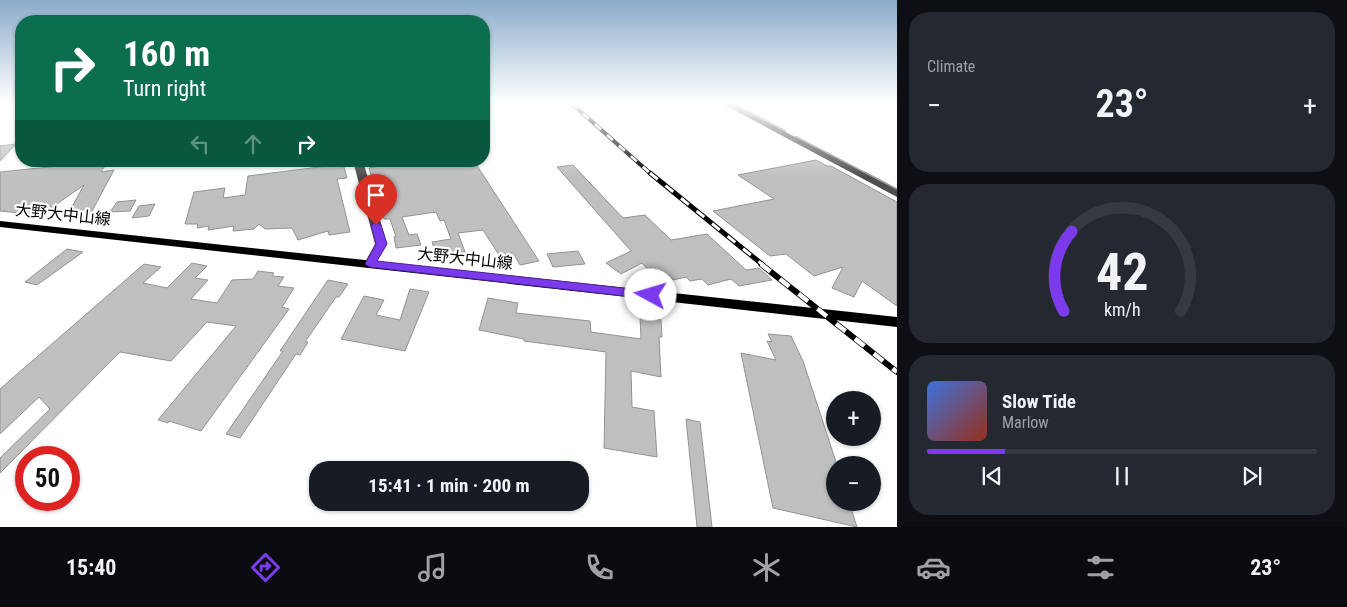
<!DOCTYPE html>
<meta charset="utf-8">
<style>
:root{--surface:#171b24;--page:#242831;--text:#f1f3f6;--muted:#9ea1a6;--line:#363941;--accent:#7c3aed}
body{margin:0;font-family:"Roboto Condensed","Noto Sans JP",sans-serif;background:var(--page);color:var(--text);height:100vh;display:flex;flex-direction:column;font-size:19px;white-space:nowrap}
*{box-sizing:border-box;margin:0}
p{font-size:16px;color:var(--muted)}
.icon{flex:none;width:28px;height:28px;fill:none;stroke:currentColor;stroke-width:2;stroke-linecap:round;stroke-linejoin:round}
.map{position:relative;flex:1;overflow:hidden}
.sheet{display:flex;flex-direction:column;gap:12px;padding:12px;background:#0d0f14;width:450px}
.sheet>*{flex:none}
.hud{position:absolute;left:15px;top:15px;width:475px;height:152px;border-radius:20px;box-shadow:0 1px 4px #0004;background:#0b6e4f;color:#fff;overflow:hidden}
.buttons{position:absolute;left:826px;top:391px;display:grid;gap:10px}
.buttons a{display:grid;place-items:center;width:55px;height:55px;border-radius:50%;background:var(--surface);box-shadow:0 1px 4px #0004;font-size:25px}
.speed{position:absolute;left:15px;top:446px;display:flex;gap:10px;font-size:25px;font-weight:700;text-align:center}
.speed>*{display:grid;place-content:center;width:65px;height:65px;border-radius:50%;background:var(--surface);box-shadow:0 1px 4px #0004;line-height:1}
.speed .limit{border:8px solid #d22;background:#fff;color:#111}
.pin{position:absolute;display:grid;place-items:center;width:42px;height:42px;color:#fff;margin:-51px -21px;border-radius:50% 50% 50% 0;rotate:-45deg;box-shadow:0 0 5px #0007}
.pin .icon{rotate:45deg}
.me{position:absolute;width:55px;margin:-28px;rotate:276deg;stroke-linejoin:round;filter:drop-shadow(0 0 4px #0008)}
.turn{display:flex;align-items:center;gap:18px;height:105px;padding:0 25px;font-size:22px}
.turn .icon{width:65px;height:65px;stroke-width:2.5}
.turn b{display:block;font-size:35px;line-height:42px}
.lanes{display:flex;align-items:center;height:48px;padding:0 25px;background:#0003;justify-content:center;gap:25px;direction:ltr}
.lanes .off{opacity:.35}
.big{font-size:38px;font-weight:700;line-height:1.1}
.sheet .card{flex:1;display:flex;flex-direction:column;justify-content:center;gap:8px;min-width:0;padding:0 18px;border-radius:20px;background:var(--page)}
.sheet .dial{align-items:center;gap:0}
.dial svg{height:130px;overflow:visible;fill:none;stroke:var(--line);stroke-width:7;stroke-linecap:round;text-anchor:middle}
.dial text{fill:var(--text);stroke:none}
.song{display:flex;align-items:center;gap:15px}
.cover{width:60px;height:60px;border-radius:8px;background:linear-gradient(135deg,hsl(220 70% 55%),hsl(10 70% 35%))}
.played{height:5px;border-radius:2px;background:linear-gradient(90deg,var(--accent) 20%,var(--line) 20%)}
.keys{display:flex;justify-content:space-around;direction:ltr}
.heat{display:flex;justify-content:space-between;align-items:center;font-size:28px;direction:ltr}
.trip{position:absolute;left:309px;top:461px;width:280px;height:50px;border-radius:20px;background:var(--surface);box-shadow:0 1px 4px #0004;font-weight:700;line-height:50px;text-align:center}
.dock{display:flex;height:80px;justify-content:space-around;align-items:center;background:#090b0e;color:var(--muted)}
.dock .icon{width:35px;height:35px}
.dock .selected{color:var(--accent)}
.dock b{font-size:22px;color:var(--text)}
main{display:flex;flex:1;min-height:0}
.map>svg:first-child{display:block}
</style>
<main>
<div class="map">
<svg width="897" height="527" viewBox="0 0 897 527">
<rect width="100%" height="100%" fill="#fff"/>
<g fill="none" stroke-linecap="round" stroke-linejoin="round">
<path stroke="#9d9d9d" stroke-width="2.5" d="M732,103L785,131
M796,137L867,174"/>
<path stroke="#9d9d9d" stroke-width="3" d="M865,173L897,190"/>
</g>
<path fill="#bfbfbf" stroke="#939393" d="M16,144L0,161V146Z
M816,160L827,166H831L897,202V306L862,281L854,297L832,288L843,267L814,276L786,254L770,256L713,211L774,199L738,175Z
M108,161L101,172L114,170L91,213L67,216L84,185L41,215L0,211V172Z
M373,161H474L539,261L520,265L513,253L499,255L483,230L458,233L465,252L436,254L432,242L451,239L444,220L440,221L436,212L402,217L409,235L417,234L421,245L396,248L394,237H396L390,219H384L369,168L375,167Z
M343,164L347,178L337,179L350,232L329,235L328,231L298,240L292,228L265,229L259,224L254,229L233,231L234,226L208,230L209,226L197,228L198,224H185L194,192L225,188L223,198L245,195L248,176Z
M573,165L623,218L645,215L671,240L707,234L746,270L759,268L772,280L739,286L731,279L708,285L702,279L690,281L686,277L673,280L669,275L655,278L642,263L621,274L606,263L631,251L557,167Z
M136,200L130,211L110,212L117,202Z
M155,204L149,216L132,218L139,206Z
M67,249L83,252L37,285L25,282Z
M578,251L585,264L553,267L547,254Z
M192,263L207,266L195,278L208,280L191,299L217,303L232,280L253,279L258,271L274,273L272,276L284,277L278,286L294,288L282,307L289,309L201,431L169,421L168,423L158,420L236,326L207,322L171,361L120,352L0,473V458L50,409L39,397L0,434V389L144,264L161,267L143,283L167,288Z
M328,280L348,284L339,297H336L305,342H308L300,355L296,354L240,438L226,434L283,351H280Z
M410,289L429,292L405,351L341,339L364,296L384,300L376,315L400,320Z
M488,298L518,303L516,313L590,321L591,332L641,339L640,316L661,320L662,337H659L661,377L631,371L632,407L654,411L657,457L604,448L606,352L524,341V339L479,330Z
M768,334L791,336L803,361L837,465H835V502H849L857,527L773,508L741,353L776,360L767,341L772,342Z
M686,419L700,422L712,527H697Z"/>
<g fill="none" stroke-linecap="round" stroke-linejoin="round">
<path fill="#4f4f4f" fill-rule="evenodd" d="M721,103H730L897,190V197Z
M353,161H363L387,244L374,267L370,268L364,264L375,244Z"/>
<path fill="#000" fill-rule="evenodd" d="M0,221L897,317V327L0,227Z"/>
<defs>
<path id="rail-far2" d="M571,103L651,174"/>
<path id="rail-far1" d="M650,173L763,265"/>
<path id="rail" d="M761,264L897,372"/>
</defs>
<use href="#rail-far2" stroke="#000" stroke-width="4"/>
<use href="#rail-far1" stroke="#000" stroke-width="5"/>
<use href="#rail" stroke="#000" stroke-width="6"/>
<use href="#rail-far2" stroke="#fff" stroke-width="2.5" stroke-dasharray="8" stroke-linecap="butt"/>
<use href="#rail-far1" stroke="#fff" stroke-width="3" stroke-dasharray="10" stroke-linecap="butt"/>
<use href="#rail" stroke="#fff" stroke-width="4.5" stroke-dasharray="12" stroke-linecap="butt"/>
</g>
<linearGradient id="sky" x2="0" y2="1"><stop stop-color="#8aabca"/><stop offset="0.58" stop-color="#fff"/><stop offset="1" stop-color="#fff" stop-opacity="0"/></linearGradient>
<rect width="897" height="177" fill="url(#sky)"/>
<path fill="#7c3aed" stroke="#51269a" d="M376,222L381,225L387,244L377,261L651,291L657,295L651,299L370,267L365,264L376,244L371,225Z"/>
<g text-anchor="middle" stroke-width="4.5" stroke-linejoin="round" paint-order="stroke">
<g font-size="16" fill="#000" stroke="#fff">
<text transform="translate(63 214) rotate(6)" y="6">大野大中山線</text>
<text transform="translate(465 258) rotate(6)" y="6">大野大中山線</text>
</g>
</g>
</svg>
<div class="buttons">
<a>+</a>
<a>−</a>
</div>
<div class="speed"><div class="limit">50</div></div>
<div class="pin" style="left:376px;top:225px;background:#d93025"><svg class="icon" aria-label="arrive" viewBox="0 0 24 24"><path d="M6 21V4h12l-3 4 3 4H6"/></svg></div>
<svg class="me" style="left:651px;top:295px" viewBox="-20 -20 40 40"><circle r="19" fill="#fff"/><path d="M0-13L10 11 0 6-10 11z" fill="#7c3aed"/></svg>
<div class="trip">15:41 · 1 min · 200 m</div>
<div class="hud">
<div class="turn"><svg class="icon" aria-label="right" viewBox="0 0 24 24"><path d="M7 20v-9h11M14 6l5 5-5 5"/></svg><div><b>160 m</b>Turn right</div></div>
<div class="lanes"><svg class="icon off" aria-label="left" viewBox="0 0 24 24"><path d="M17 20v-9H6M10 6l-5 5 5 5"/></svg><svg class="icon off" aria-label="ahead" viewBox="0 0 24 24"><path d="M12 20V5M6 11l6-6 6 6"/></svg><svg class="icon" aria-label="right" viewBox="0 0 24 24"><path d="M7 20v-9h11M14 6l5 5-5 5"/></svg></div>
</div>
</div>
<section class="sheet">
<div class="card"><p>Climate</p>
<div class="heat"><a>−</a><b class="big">23°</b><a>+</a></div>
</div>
<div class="card dial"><svg viewBox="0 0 100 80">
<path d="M14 69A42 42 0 1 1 86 69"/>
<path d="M14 69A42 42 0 0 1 19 20" stroke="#7c3aed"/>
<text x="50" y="56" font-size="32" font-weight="700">42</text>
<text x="50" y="72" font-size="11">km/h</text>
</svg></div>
<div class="card">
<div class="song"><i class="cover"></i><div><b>Slow Tide</b><p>Marlow</p></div></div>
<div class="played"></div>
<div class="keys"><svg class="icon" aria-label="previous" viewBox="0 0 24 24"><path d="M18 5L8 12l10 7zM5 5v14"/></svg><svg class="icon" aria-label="pause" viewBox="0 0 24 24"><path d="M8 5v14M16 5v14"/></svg><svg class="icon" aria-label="next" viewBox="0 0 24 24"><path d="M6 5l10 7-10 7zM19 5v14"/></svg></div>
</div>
</section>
</main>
<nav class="dock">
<b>15:40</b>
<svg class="icon selected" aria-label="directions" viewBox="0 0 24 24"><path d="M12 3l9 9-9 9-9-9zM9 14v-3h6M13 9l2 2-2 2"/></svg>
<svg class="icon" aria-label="music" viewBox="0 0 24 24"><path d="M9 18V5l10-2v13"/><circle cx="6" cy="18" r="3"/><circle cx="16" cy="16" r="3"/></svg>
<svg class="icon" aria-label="phone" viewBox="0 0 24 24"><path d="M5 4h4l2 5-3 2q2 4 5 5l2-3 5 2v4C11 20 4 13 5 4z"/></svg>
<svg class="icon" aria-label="climate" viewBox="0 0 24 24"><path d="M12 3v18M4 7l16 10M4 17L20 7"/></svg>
<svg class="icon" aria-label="car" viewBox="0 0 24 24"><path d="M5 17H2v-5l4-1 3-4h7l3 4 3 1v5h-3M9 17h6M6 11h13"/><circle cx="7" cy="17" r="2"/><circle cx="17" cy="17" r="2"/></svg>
<svg class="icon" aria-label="filters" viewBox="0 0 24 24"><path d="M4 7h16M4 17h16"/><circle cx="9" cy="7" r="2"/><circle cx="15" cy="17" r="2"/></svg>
<b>23°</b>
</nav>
